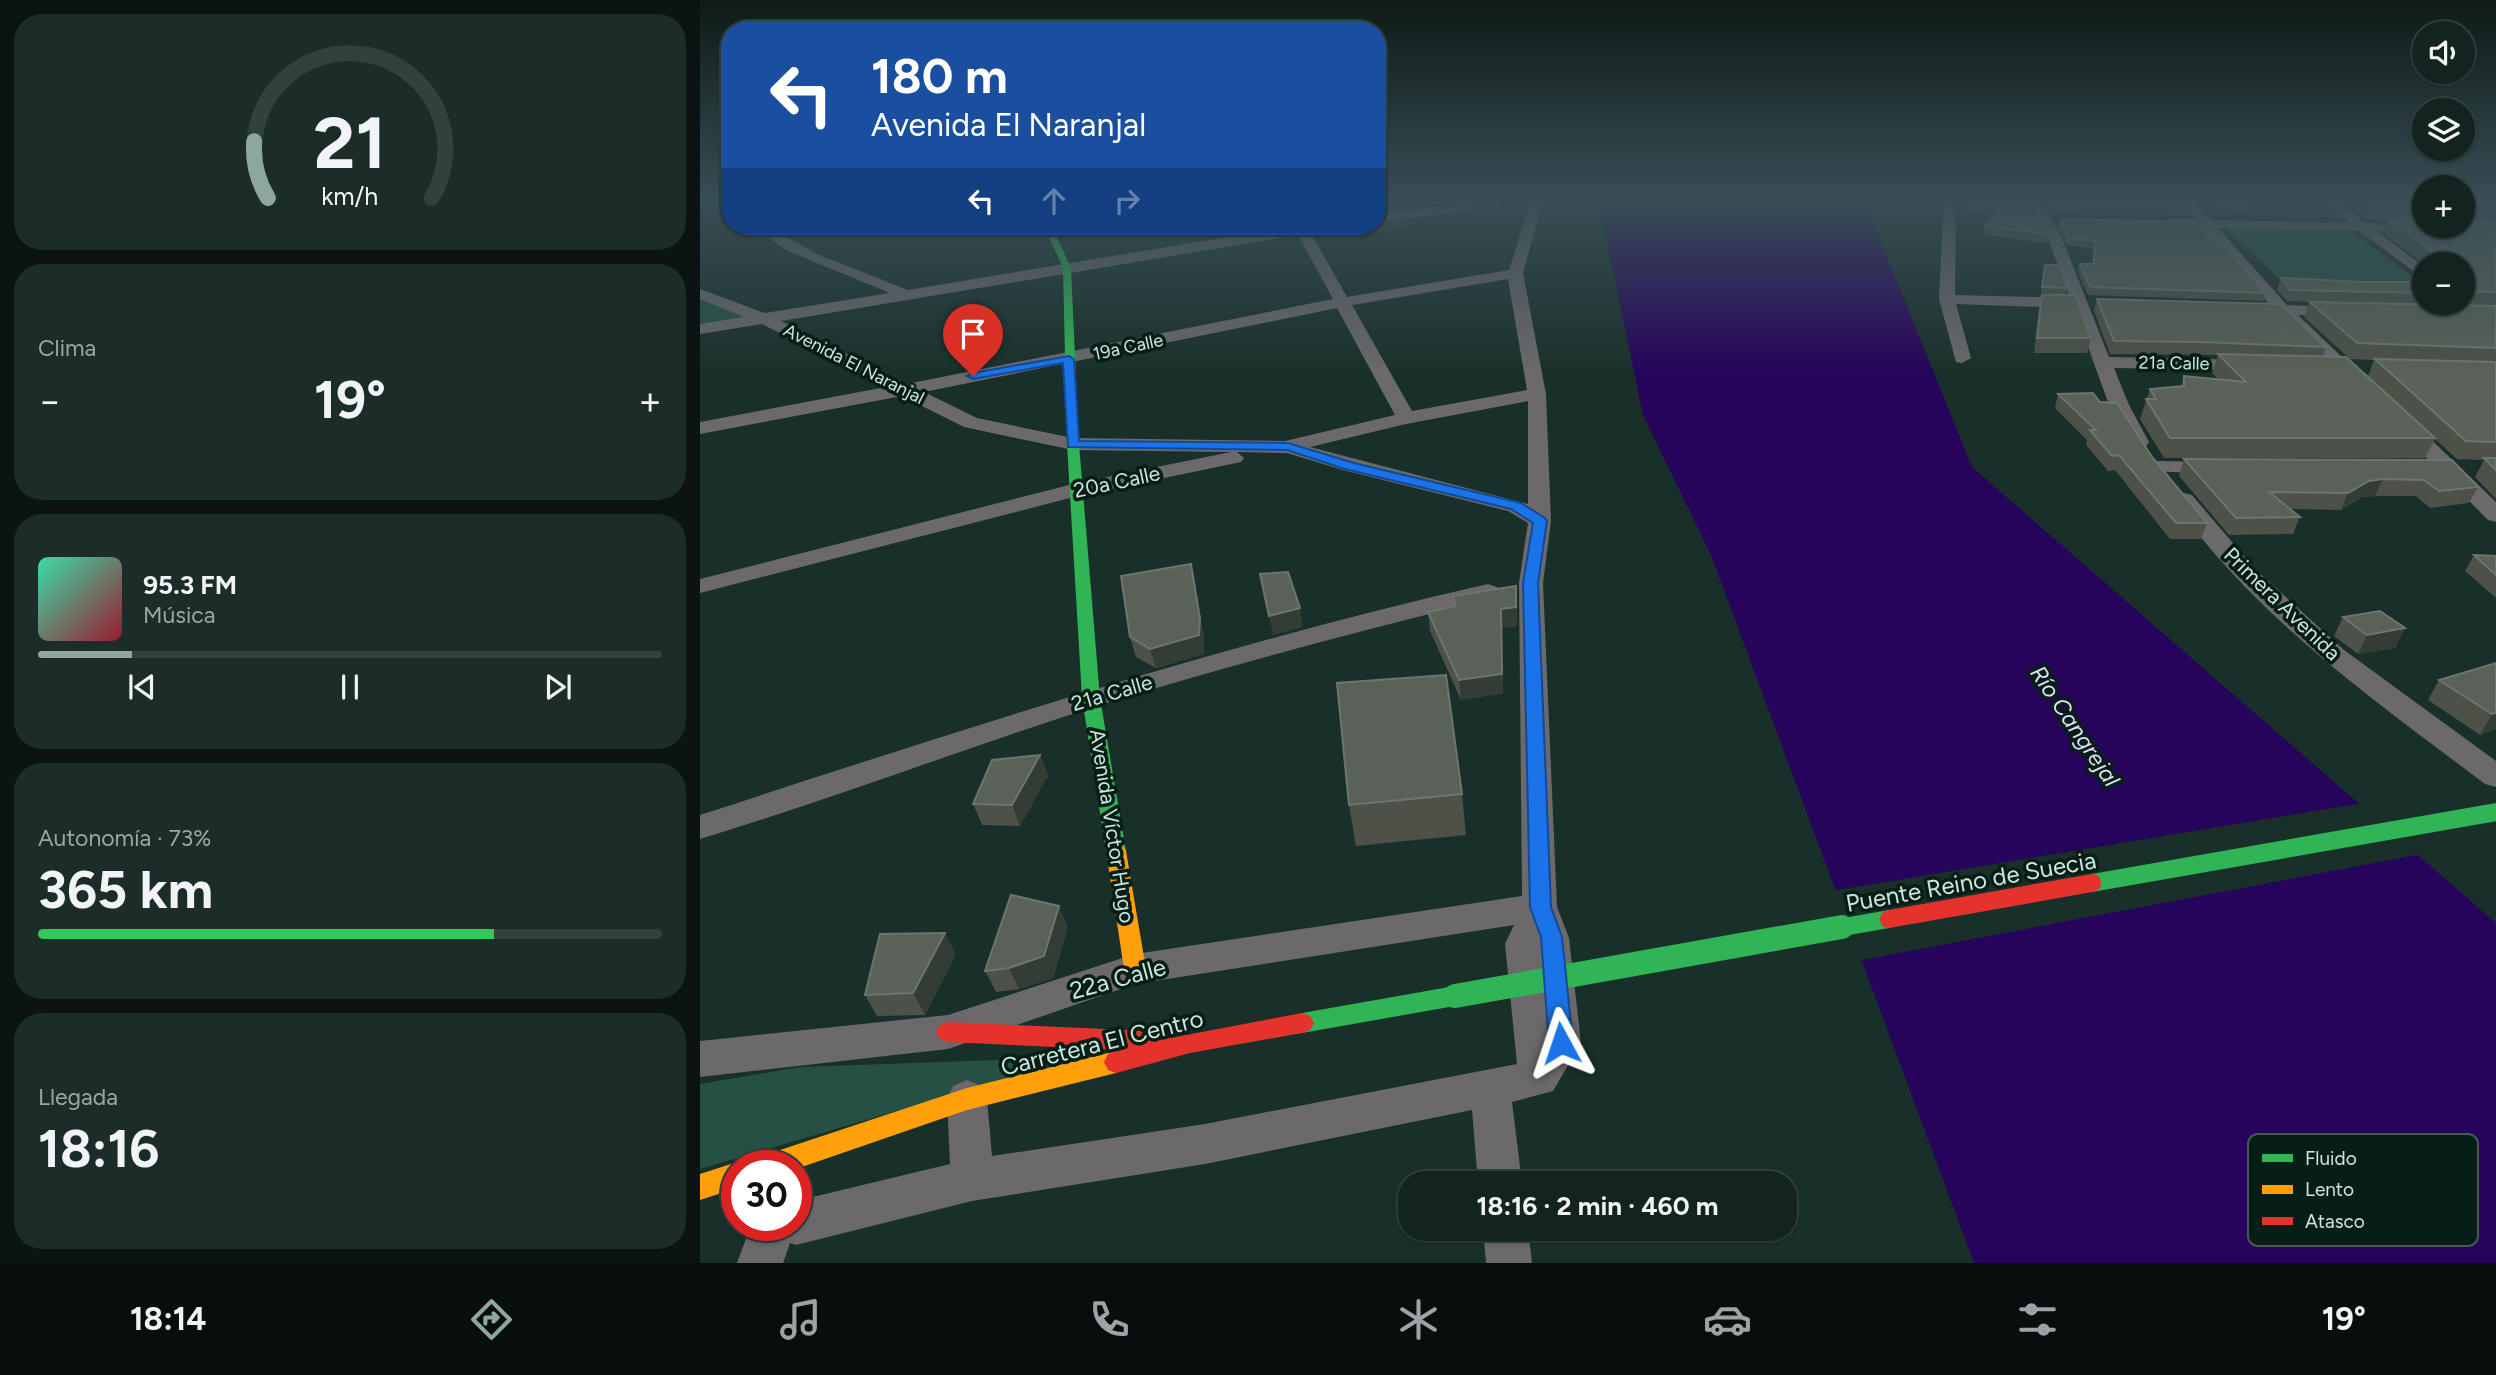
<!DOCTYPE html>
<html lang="es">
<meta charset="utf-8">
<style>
:root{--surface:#132420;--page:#1c2c29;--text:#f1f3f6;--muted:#9da4a5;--line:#32413e;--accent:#8da79e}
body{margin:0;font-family:Figtree,sans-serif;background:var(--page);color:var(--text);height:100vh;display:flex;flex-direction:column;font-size:26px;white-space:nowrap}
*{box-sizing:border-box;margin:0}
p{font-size:23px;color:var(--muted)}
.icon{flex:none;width:38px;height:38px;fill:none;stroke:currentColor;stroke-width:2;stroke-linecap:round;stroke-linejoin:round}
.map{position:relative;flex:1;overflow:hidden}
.sheet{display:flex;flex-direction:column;gap:14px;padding:14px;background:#0a1412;width:700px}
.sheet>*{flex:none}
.guide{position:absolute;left:21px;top:21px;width:665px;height:214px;border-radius:28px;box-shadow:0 2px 5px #0004,0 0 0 2px var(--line);background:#1a4fa0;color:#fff;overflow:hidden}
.controls{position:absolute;left:1712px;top:21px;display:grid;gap:14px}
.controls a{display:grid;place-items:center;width:63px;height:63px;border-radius:50%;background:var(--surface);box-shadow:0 2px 5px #0004,0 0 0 2px var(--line);font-size:35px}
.speed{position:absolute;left:21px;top:1150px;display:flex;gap:14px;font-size:35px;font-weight:700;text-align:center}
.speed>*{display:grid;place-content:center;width:91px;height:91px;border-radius:50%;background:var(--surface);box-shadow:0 2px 5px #0004,0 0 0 2px var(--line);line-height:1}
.speed .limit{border:10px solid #d22;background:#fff;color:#111}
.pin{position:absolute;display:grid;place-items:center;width:60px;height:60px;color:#fff;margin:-72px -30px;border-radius:50% 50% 50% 0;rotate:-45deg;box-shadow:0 0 7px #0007}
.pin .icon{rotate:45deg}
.me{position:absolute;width:77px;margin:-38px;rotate:355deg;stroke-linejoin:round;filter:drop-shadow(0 0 5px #0008)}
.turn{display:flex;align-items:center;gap:24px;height:147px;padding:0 35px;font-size:32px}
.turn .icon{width:91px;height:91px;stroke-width:2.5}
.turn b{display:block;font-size:49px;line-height:60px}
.lanes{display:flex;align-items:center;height:66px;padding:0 35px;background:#0003;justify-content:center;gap:35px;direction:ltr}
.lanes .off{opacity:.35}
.big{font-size:52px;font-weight:700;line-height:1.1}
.sheet .widget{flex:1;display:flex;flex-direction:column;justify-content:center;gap:10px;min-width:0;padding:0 24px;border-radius:28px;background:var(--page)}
.sheet .dial{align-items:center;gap:0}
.dial svg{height:182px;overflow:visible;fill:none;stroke:var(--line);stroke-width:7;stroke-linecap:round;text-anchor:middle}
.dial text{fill:var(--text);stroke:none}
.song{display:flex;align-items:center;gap:21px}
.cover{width:84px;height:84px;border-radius:10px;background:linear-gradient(135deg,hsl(160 70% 55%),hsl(350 70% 35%))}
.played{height:7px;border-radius:4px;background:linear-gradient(90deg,var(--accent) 15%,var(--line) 15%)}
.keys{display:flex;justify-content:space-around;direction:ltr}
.heat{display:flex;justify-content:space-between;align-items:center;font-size:38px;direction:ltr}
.charge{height:10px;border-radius:5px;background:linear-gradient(90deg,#34c759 73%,var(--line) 0)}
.trip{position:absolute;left:698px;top:1171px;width:399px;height:70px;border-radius:28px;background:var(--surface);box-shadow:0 2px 5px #0004,0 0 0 2px var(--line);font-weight:700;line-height:70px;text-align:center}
.dock{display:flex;height:112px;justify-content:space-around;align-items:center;background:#080e0d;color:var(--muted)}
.dock .icon{width:49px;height:49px}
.dock .on{color:var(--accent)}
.dock b{font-size:32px;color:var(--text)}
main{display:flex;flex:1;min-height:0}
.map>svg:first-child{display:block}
</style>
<main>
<section class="sheet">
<div class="widget dial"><svg viewBox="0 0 100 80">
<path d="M14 69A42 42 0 1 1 86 69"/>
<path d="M14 69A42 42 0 0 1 8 44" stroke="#8da79e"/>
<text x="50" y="56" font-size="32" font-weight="700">21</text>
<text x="50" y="72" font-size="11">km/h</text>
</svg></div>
<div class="widget"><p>Clima</p>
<div class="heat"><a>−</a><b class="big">19°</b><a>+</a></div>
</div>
<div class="widget">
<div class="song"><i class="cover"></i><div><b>95.3 FM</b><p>Música</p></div></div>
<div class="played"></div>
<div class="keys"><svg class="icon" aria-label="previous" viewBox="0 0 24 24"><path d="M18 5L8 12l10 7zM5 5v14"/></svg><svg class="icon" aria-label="pause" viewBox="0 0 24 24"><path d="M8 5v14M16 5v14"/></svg><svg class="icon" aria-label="next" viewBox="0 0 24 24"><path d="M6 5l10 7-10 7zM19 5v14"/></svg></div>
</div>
<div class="widget"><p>Autonomía · 73%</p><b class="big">365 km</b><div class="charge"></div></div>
<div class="widget"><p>Llegada</p><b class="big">18:16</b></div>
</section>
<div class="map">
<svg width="1796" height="1263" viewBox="0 0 1796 1263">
<rect width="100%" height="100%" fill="#19302a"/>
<path fill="#265043" d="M1524,227L1651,231L1724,285L1589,287Z
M0,298L65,319L0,329Z
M380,1057L0,1169V1084L100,1067Z"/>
<path fill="#27045b" d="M902,197H1163L1272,467L1796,923V1263H1274L1011,555L943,415L903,223Z"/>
<path fill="#19302a" d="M1663,803L1722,854L1157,961L1131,891Z"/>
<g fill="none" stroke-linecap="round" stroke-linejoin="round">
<path fill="#6b696b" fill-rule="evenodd" d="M20,197H30V205Z
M832,197H844L823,273L846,394L851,521L843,583L857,907L869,938L881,1043L853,1091L812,1102L822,1183H778L772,1110L505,1164L272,1201L96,1245L90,1243L83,1263H37L51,1225H96V1201L250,1164L247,1099L253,1086L267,1080L281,1086L287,1099L292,1156L505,1124L817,1064L805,944L814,925L435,984L248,1049L0,1077V1041L248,1015L435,954L822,896L819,583L828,523L808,511L643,470L587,453L537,452L544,458L541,462L378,496L0,593V579L377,483L531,452L373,450L264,427L202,396L0,434V422L186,387L62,324L0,334V324L44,317L0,299V289L65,313L190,293L88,251L51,226H67L117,254L208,290L593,226H633L631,229L611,233L647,297L809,270ZM598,235L633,299L207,384L81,321ZM808,279L827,390L712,411L652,305ZM637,308L695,415L585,441L373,438L277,418L224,392ZM828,401V504L610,447L706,424Z
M1244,197H1256L1255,295L1370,298L1347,236L1326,197H1338L1361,236L1409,357L1549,360L1558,365L1549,370L1414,368L1429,405L1449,442L1446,446H1432L1429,442L1409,405L1374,308L1256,304L1271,358L1262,363L1256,362L1239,299Z
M1477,197H1490L1510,220L1649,223L1619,197H1633L1666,223L1726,226V231L1721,232L1677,231L1724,267V279L1659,231L1518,228L1587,305L1646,308L1648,311L1640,316L1598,315L1662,376L1665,380L1662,384H1650L1578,314L1547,312L1545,309L1547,306L1570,305L1503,228L1469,227L1462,223L1469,219H1496Z
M770,203L775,204V210L677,222V214Z
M1705,419L1712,421L1796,502V522L1788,520L1698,429L1695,425L1698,421Z
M1456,461L1517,462L1524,464L1528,468L1524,472L1517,474L1449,471L1445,467L1449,463Z
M1484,493L1492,495L1554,568L1644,650L1796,761V787L1785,784C1673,699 1554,617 1473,500L1476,495Z
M788,584L797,587L801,592L797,597C664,630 533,664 403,704C268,747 135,798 0,839V815C261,730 520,645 788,584Z
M783,1228H828L832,1263H786Z"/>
<path fill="#30b455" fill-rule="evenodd" d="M344,226H352L371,268L379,444L400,698L426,851L423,856L416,858L409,856L406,851L382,698L367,444L363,268Z
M755,986L763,989L766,996L763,1003L755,1006L602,1033L594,1030L590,1023L594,1016L602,1013Z"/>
<path fill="#ff9f0a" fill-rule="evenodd" d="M416,844L423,846L426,851L446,969L443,975L435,978L427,975L424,969L406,851L409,846Z
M416,1051L424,1054L428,1062L424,1070L416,1073L267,1110L96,1169V1166H55L59,1157L68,1154L267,1088Z
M37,1162L45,1166H37V1188L0,1200V1174Z"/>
<path fill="#e5322d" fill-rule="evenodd" d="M602,1013L610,1016L614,1023L610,1030L602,1033L490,1053L416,1073L408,1070L404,1062L408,1054L421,1050L248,1042L240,1039L236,1032L240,1025L248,1022L449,1031L457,1034L460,1040Z"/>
<path stroke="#30b455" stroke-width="18" d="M1392,883L1796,812
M1132,929L1189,919"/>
<path stroke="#30b455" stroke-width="24" d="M755,996L1142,927"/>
<path stroke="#e5322d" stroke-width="18" d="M1189,919L1392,883"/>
</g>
<path fill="#4d5148" d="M677,197H810L801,208H778L777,202L770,200Z
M1259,197H1331L1349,234L1347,243L1284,235L1285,226L1294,217L1259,207Z
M1341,197H1483L1486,201L1485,203L1490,208L1488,216L1351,213Z
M1494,197H1564L1566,198L1563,206H1549L1547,211L1505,209Z
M1637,197H1724V220L1667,219Z
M1762,197L1790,205L1776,197H1796V212L1792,222H1796V499L1775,477L1784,460L1757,459L1735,439L1725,458H1464L1440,419L1450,389L1481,387L1484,376L1518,379L1512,373L1518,355L1410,354L1394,311L1397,299L1626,347L1623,356L1698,404L1668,376L1674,360L1650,359L1604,317L1609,302L1587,301L1577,290L1581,278L1663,282H1724V303H1745L1744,305H1749L1750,303H1762V264H1725L1684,234L1689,220L1762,226Z
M1360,219L1506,226L1505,232L1566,293L1563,301L1388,295L1378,272L1380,264H1392L1393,249L1366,245L1358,227Z
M104,226H159L113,234Z
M495,226H578L502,238Z
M626,226H677L707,227L630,238L627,233Z
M1345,265L1368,288L1366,295L1391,338L1387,353H1334L1339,309L1342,295H1359L1341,294Z
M1358,394L1400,402L1452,457L1507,523L1501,539H1470L1415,470L1408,471L1386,445L1387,440L1355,408Z
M1484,459L1752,460L1778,487L1769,503L1730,508L1716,496H1675L1662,497L1641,510L1591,509L1600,517L1593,534L1529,535L1479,476Z
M1774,555L1796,556V598L1765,571Z
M495,583L504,639V654L456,668L436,657L430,637Z
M816,586L817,626L802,628L803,693L761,700L730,631L728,612L754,607Z
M1643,617L1705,628L1695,648L1658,654L1634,636Z
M1796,663V729L1780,735L1728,700L1739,680Z
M340,755L348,776L320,826L282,825L273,804Z
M762,794L766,835L656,846L649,805Z
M368,927L353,978L319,989L296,992L285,971Z
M256,954L225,1015L177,1016L165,995Z"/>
<path fill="#323d35" d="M713,197H769L770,200L677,211V201Z
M801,197H810L801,208L800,198Z
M706,217L707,227L630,238L629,227L641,226H677V221Z
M110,226H159L113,234Z
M513,226H578L502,238L500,228Z
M1683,479L1675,496L1662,497L1641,510L1648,493L1669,481Z
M491,564L495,583L504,639V654L456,668L450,649Z
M816,586L817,626L802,628L803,693L761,700L759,680Z
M600,608L603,627L573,635L569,616Z
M1705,628L1695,648L1658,654L1667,635Z
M1796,713V729L1780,735L1792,714Z
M340,755L348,776L320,826L312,805Z
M359,906L368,927L353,978L319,989L309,968Z
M245,933L256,954L225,1015L213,993Z"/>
<path fill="#5a6158" stroke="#6c766d" stroke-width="2" d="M677,197H713L677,201Z
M777,197H801L777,198Z
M1260,197H1331L1349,234L1285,226L1300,210L1260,198Z
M1348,197H1483L1486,201L1481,200L1490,208L1352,205Z
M1503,197H1564L1566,198L1544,197L1550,203L1507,201Z
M1659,197H1724V207L1672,206Z
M1762,197H1775L1796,209L1762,210Z
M699,212L706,217L677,221V213Z
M1360,219L1503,222L1506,226H1496L1526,248L1566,293L1390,287L1380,264H1394L1395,241L1368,238Z
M1689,220L1724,221V226H1762V221L1796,222V292L1762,291V281L1763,280H1768L1762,276V264H1744L1733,257L1732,251Z
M499,226H513L500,228Z
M1345,265H1359L1368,288L1342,287Z
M1581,278L1663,282H1724V293L1591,290Z
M1342,295H1375L1391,338H1337Z
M1397,299L1580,304L1626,347L1498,342L1414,341Z
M1610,302L1796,306V348L1657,343Z
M1518,354L1646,357L1735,438H1470L1446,399H1456L1450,389L1484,386V376L1546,382Z
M1675,359L1796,362V442L1766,441Z
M1393,393L1400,402L1417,403L1452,457L1507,523H1476L1419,455L1412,456L1390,430H1396L1358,394Z
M1784,458H1796V470Z
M1484,459L1752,460L1778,487L1739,491L1724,480L1683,479L1669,481L1648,493L1569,492L1600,517L1536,518Z
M1774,555L1796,556V575Z
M491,564L500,619L499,635L450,649L430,637L421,576Z
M588,572L600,608L569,616L560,574Z
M816,586V607L801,609L802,674L759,680L728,612L755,606L753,596Z
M1680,611L1705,628L1667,635L1643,617Z
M1796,663V713L1792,714L1739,680Z
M746,675L762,794L649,805L637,683Z
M340,755L312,805L273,804L292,760Z
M311,895L359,906L344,956L309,968L285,971Z
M245,933L213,993L165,995L180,934Z"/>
<linearGradient id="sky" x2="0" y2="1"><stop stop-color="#0e1a17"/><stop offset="0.53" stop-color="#384e55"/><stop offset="1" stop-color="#384e55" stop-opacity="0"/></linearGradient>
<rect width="1796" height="374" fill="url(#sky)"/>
<path fill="#1a73e8" stroke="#114b97" stroke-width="2" d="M369,356L374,359L379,441L588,443L654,463L821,503L845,518L847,521L838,583L851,907L862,937L873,1043L869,1051L861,1054L852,1051L849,1043L841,937L830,907L823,583L833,523L811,509L645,469L587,450L368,447L363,363L273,379L267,376L273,373Z"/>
<g text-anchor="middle" stroke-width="7" stroke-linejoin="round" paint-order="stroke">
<g font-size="18" fill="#cbe7dc" stroke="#071e17">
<text transform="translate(428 347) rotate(-12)" y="6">19a Calle</text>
<text transform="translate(1474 363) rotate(1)" y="6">21a Calle</text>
<text transform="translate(154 364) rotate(27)" y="6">Avenida El Naranjal</text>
</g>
<g font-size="21" fill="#cbe7dc" stroke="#071e17">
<text transform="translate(417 482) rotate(-12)" y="7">20a Calle</text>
<text transform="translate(1582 604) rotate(44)" y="7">Primera Avenida</text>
<text transform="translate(412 693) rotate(-16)" y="7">21a Calle</text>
<text transform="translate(412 826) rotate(81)" y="7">Avenida Víctor Hugo</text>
</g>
<g font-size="23" font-style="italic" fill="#e1def7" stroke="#071e17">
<text transform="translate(1375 726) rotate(56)" y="8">Río Cangrejal</text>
</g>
<g font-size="24" fill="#cbe7dc" stroke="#071e17">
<text transform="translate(1271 882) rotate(-10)" y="8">Puente Reino de Suecia</text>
<text transform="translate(418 979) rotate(-15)" y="8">22a Calle</text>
<text transform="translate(402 1043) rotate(-14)" y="8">Carretera El Centro</text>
</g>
</g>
<rect x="1548" y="1134" width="230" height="112" rx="10" fill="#071e17" stroke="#425a52" stroke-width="2"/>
<rect x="1562" y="1154" width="31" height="8" fill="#30b455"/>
<rect x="1562" y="1185" width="31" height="9" fill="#ff9f0a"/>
<rect x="1562" y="1217" width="31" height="8" fill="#e5322d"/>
<g font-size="19" fill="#cbe7dc">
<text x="1605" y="1165">Fluido</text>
<text x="1605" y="1196">Lento</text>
<text x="1605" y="1228">Atasco</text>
</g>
</svg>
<div class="controls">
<a><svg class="icon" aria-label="sound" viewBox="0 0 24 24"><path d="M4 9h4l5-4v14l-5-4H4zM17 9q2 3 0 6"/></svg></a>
<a><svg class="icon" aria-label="layers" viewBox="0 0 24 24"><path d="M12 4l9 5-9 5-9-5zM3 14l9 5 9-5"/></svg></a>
<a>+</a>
<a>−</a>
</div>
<div class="speed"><div class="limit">30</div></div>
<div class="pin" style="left:273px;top:376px;background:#d93025"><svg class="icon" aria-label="arrive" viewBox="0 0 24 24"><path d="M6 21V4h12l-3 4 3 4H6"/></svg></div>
<svg class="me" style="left:861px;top:1043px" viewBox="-20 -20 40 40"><path d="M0-17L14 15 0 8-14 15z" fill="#1a73e8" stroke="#fff" stroke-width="4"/></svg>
<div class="trip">18:16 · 2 min · 460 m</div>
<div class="guide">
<div class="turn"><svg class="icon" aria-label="left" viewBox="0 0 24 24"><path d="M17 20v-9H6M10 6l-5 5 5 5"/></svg><div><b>180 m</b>Avenida El Naranjal</div></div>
<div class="lanes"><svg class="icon" aria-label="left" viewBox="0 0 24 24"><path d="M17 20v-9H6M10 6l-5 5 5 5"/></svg><svg class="icon off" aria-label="ahead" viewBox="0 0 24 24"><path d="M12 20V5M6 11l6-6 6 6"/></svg><svg class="icon off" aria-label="right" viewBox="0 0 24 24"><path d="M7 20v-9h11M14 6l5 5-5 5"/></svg></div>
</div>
</div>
</main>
<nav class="dock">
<b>18:14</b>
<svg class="icon on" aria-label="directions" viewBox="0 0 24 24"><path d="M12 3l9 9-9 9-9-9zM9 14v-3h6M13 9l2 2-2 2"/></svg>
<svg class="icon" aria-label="music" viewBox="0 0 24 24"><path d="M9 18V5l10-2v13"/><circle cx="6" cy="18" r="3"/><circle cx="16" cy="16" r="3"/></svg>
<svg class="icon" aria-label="phone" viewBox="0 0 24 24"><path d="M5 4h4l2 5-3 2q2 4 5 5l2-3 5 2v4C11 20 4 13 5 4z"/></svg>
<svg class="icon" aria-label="climate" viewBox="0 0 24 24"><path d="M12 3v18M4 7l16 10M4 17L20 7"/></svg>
<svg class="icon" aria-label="car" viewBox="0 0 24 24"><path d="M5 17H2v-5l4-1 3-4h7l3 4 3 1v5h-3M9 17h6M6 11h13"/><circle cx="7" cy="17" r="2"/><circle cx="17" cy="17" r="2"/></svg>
<svg class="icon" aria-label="filters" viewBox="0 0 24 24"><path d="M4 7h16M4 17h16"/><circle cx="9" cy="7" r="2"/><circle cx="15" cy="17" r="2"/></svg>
<b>19°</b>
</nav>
